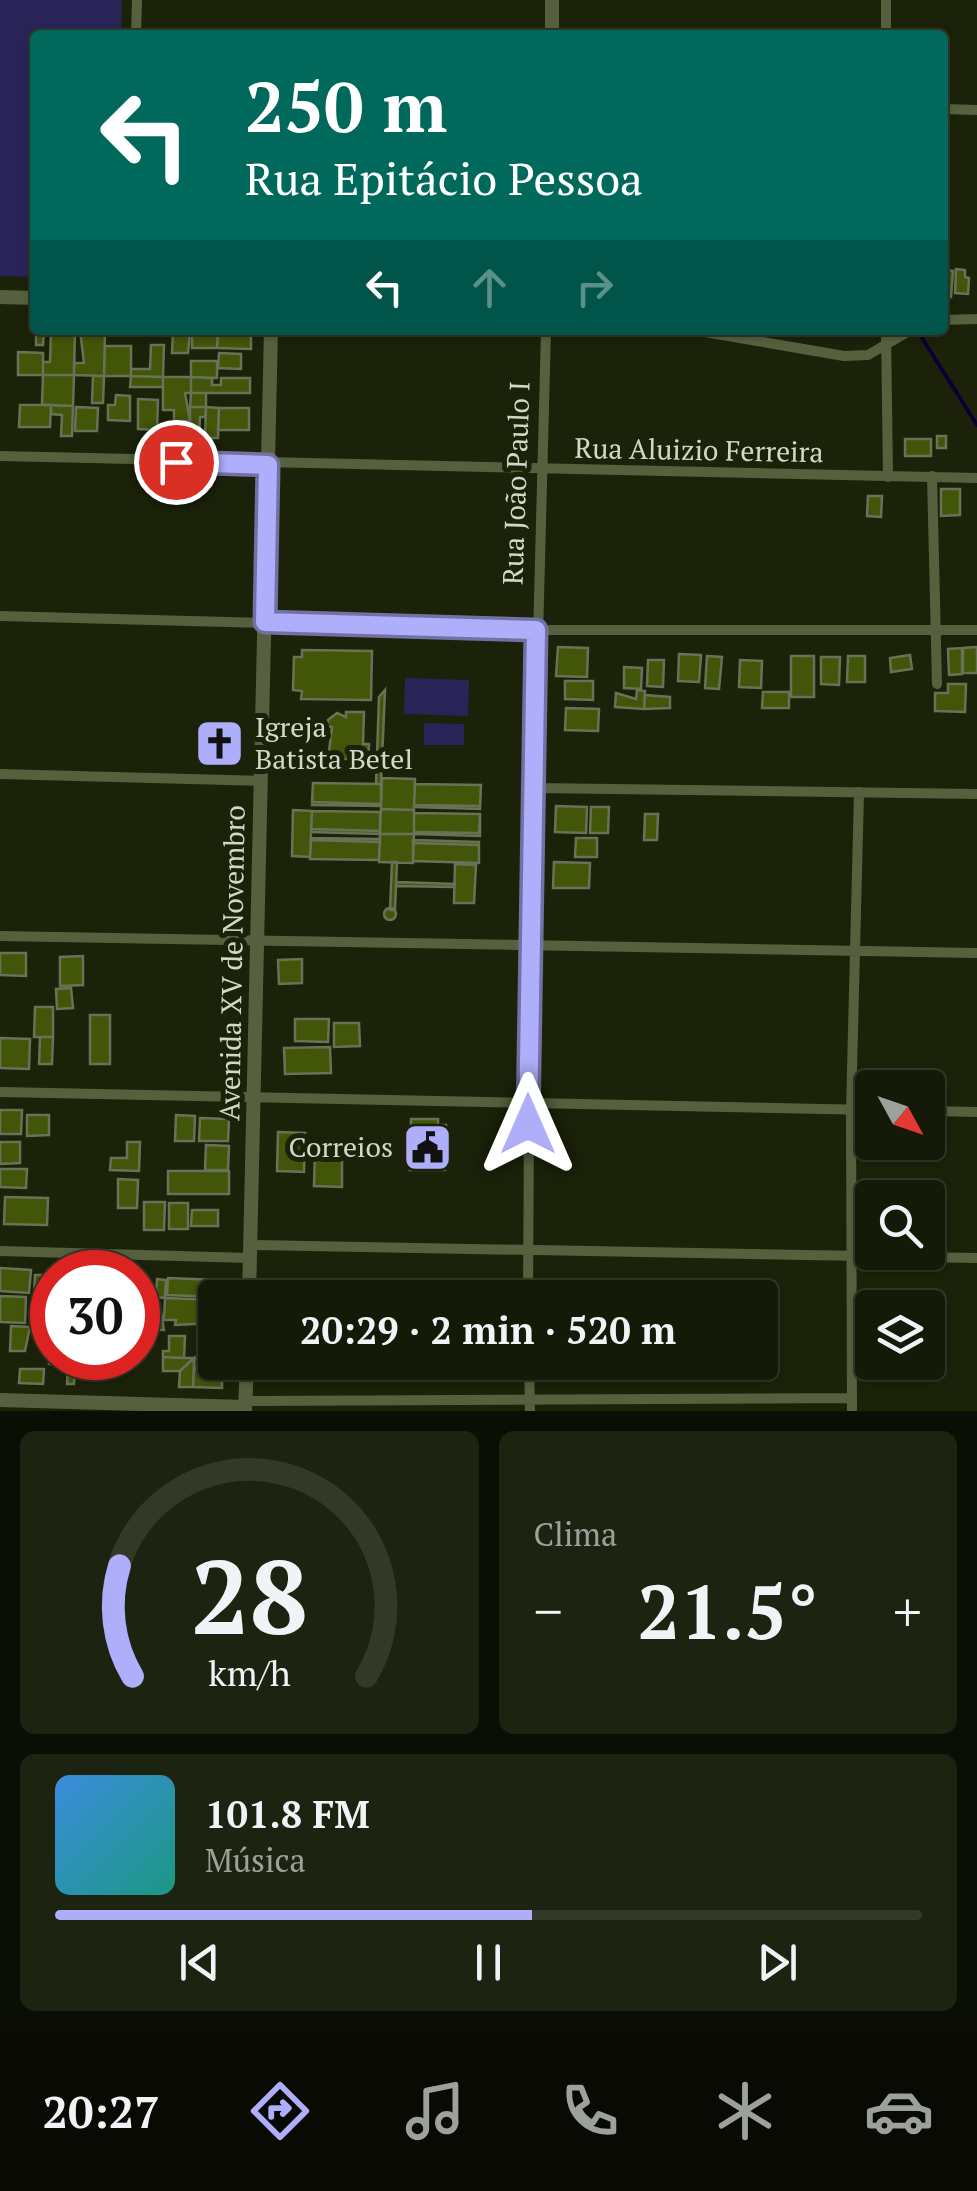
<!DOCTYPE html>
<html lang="pt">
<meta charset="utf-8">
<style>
:root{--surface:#141a07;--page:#1d2311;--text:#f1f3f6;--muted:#9da19b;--line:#333828;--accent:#aeaefb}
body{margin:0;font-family:"PT Serif",serif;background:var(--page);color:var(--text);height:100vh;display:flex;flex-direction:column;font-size:38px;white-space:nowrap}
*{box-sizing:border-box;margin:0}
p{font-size:32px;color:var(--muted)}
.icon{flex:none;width:55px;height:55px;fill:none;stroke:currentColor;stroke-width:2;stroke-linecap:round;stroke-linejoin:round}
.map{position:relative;height:1411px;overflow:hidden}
.drawer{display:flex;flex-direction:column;gap:20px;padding:20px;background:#0b0e04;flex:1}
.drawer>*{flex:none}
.hud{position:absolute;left:30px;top:30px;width:918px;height:305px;border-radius:10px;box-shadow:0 2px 8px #0004,0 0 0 2px var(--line);background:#00695c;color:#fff;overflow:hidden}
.needle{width:65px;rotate:130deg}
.buttons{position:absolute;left:855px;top:1070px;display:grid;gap:20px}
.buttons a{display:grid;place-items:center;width:90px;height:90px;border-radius:10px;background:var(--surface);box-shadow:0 2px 8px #0004,0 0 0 2px var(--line);font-size:50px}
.speed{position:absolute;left:30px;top:1250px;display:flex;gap:20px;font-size:50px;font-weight:700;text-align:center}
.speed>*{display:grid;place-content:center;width:130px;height:130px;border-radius:50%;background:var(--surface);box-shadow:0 2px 8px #0004,0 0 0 2px var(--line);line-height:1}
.speed .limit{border:15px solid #d22;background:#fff;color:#111}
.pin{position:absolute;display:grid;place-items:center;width:85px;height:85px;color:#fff;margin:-42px;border:5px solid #fff;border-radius:50%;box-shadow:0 2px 10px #0007}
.me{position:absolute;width:110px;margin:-55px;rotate:0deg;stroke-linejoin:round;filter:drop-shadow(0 0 8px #0008)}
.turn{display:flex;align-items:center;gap:35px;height:210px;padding:0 50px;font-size:45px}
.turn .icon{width:130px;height:130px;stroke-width:2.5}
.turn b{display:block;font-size:70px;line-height:85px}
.lanes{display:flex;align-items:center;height:95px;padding:0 50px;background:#0003;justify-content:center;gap:50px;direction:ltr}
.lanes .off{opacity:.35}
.big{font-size:75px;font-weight:700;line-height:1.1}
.drawer .card{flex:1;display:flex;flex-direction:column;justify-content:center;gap:15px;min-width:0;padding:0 35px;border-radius:15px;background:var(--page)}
.drawer .dial{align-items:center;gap:0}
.dial svg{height:260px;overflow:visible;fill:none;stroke:var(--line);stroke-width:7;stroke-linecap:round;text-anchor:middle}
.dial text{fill:var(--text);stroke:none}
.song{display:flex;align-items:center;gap:30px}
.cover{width:120px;height:120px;border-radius:15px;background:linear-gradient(135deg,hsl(210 70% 55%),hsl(170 70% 35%))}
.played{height:10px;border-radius:5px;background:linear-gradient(90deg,var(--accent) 55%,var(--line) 55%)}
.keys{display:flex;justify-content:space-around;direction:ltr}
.heat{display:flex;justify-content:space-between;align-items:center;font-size:55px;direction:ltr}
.drawer .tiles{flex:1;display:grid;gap:20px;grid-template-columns:1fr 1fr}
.card:last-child{grid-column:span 2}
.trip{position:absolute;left:198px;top:1280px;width:580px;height:100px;border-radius:10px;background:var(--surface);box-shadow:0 2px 8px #0004,0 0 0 2px var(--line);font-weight:700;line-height:100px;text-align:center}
.menu{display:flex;height:160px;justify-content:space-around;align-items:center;background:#080a03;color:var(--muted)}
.menu .icon{width:70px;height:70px}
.menu .active{color:var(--accent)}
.menu b{font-size:45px;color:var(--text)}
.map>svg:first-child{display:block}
</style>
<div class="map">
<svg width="977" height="1411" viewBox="0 0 977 1411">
<rect width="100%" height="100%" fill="#1b2209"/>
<path fill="#292458" d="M0,0H122L121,35H35V277L0,276Z
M405,678L469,680L468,716L404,714Z
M424,723L464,724V745H424Z"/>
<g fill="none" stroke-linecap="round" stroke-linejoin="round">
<path stroke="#0b0031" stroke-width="4" d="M922,338L977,425"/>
</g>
<path fill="#425509" stroke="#687256" stroke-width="2.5" d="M956,269L965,270V277L969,278L968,294L955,293Z
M942,270L953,271L951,297L942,296Z
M36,330H44L43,345H36Z
M51,330L75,331L74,375H43V362H50Z
M80,330H105L104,376L74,375V363H84Z
M173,330H190L188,353H172Z
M192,330H218L217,348H192Z
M218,330H251V334L218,333Z
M218,333L251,334V349L217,348Z
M151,345H164L163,377L131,376V369H150Z
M105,346H131V376H104Z
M18,352L43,353V375H18Z
M219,353L241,354V369L218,368Z
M191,361H217V378L191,377Z
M43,375H74L73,406L42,405Z
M93,376H104L103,403H92Z
M131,376L163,377V387H130Z
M163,377H191V393H185L190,421H174V410H163Z
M191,377L212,378V385H221V378H250V393H191Z
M191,393H206V407H190Z
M116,395L130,396V421L108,420V405H115Z
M138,399L158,400L157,430L138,429Z
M20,405H51L50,427H19Z
M51,405L73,406L72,436H61L62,415L51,414Z
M76,407L98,408L97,431H75Z
M190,407H206L205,417H200L199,438L190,437Z
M206,407L219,408L218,438H205Z
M219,408H249V430H218Z
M937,436H946V448H937Z
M905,439H931V456H905Z
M941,489H960V515L941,516Z
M868,496H882L881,517L867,516Z
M558,647L588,648L587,677L556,676Z
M977,647V673H963V648Z
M962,648V674L949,675L948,649Z
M302,650L372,651L371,700L301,699L302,691L293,690L294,657H302Z
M679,654L701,655L699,682L678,681Z
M910,655L912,669L891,672L890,658Z
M707,656L722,657L719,689L705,688Z
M791,656H814V697H791Z
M848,656H865V682H847Z
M821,657H840L839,685L821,684Z
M648,660H664L663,687L647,686Z
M740,660L762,661L761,688L739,687Z
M624,667L642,668L641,689L624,688Z
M565,681H593V700L565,699Z
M948,684H966L965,712L935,711V693H948Z
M385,690L381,784H376L379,697Z
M637,690L645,691L644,709L615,707L616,693L636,699Z
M763,692H789V708H762Z
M645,695L670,697V708L644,709Z
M566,708L599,709L598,731L565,730Z
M346,712H364L363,744H369L368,765H354V759H328L332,727L327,726L328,720L337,713L346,717Z
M382,778L415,779L414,810L381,809Z
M313,783L381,784V804L312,802Z
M313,783L381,784V806L312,805Z
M415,784L481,785L480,806L414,805Z
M415,784L481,785L480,809L414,807Z
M556,806L587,807L586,833L555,832Z
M591,807H609L608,833H590Z
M381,809L414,810V834H380Z
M293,810L312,811L310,857L292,856Z
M312,811L380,812V834L311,832Z
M312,811L380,812V831L311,829Z
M414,813L480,814V836L414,834Z
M414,813L480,814L479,833L414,832Z
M645,814H658L657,840H644Z
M380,834H414L413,863L379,862Z
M311,838L380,839L379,860L310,859Z
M576,838H597V857H575Z
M311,840L380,842L379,860L310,859Z
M413,840L479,842V863L413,861Z
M413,843L479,845V863L413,861Z
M392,862H397L395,910H390Z
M554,862L590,863L589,888H553Z
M455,864L476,865L474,903H454Z
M396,882L455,884L454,887L396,886Z
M384 914a6 6 0 1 1 12 0a6 6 0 1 1-12 0Z
M0,953H26V976L0,975Z
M83,956V985L60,986V957Z
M302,959V983L279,984L278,960Z
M71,988L73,1008L57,1009L56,989Z
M35,1007H53V1037H34Z
M90,1015H110V1064H90Z
M295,1019H329L328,1042L295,1041Z
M334,1023H359L360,1046L334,1047Z
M40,1037H53L52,1064H39Z
M0,1038L30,1039L29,1069L0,1068Z
M330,1047L331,1073L285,1074L284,1048Z
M0,1110H22L21,1134H0Z
M27,1115H49V1135L27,1136Z
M176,1115L195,1116L194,1141H175Z
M200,1118L229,1119L228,1141H199Z
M411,1119H438V1125H446L445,1170H410Z
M278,1132L305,1133L304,1172L277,1171Z
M0,1142H20V1163L0,1164Z
M127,1142H140L139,1171L110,1170L111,1158H127Z
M206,1145L229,1146L228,1170H205Z
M315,1151L342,1152V1187L314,1186Z
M0,1169H27L26,1188L0,1187Z
M168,1171H229V1194H168Z
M118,1179L138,1180L137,1208H118Z
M5,1197L48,1198L47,1225L4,1224Z
M144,1202H165L164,1230H144Z
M169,1203H188V1229H169Z
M192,1210H218V1226H191Z
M108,1266L137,1267V1272H108Z
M0,1268L31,1270L29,1293L0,1291Z
M35,1275H48L47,1296L34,1295Z
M168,1278L217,1280L216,1297L167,1295Z
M157,1279L166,1280L165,1298L156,1297Z
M48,1292H52V1320H47Z
M0,1296L26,1297L25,1323L0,1322Z
M165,1298L215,1300V1323L175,1325L176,1320H164Z
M138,1311L161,1312L164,1330L138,1329Z
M11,1326L30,1327L25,1351H10Z
M169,1336H185L184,1358L163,1357V1351H169Z
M50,1338L52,1358H75V1365L49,1364Z
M163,1357L184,1358H194L180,1371H163Z
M105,1358H132V1368L104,1367Z
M194,1358L193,1387H179L180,1371Z
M194,1358L206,1359V1369H194Z
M206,1359L221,1362V1369H206Z
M68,1365H75L74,1384H67Z
M20,1369H44L43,1384L19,1383Z
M194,1369L222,1373V1388L193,1387Z"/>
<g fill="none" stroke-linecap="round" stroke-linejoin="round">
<path stroke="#55613e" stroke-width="10" d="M136,35L137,0
M886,35V0
M942,109L977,110
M942,320L977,319
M693,330L844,356L868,355L911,330
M886,330L888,477
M0,456L977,478
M932,476L937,684
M0,616L536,630H977
M0,774L261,781
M535,788L977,794
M0,936L977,953
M0,1092L872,1110
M928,1111L977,1112
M250,1245L977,1258
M0,1251L250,1258
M528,1298L530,945L546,330
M529,1362L530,1411
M245,1401L852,1398
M852,1411L851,1110L859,792"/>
<path stroke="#55613e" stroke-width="14" d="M552,35V0
M0,297L35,298
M249,1298L271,330
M0,1400L245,1407
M245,1411L247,1362"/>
</g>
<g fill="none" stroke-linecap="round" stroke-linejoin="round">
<defs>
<path id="route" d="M176,462L268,465L265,622L536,630L528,1124"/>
</defs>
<use href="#route" stroke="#7171a3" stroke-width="25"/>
<use href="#route" stroke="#aeaefb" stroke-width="18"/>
</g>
<defs>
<symbol id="church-square" viewBox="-11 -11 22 22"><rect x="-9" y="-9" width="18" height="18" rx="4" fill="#aeaefb" stroke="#1b2209"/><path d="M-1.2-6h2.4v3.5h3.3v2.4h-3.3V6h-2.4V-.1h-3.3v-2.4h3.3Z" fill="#111"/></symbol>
<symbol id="civic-square" viewBox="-11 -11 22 22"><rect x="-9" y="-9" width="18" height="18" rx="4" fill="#aeaefb" stroke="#1b2209"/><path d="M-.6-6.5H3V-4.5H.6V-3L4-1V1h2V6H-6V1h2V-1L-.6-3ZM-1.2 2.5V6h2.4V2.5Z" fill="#111"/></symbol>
</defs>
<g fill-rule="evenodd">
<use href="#church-square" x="192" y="716" width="55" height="55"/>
<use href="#civic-square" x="400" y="1120" width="55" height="55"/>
</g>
<g text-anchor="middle" stroke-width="10" stroke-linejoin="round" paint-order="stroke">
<g font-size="28" fill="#d2d8c9" stroke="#1b2209">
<text transform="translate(699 450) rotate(1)" y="10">Rua Aluizio Ferreira</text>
<text transform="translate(516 483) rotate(-88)" y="10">Rua João Paulo I</text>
<text transform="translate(232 963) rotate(-89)" y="10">Avenida XV de Novembro</text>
</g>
<g font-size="28" fill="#d2d8c9" stroke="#1b2209" text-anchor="start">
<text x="255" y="737">Igreja<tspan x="255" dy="32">Batista Betel</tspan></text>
<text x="393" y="1157" text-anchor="end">Correios</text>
</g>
</g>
</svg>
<div class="buttons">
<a><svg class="needle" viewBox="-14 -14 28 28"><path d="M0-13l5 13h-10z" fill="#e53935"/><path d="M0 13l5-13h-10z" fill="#9da19b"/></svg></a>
<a><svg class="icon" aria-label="search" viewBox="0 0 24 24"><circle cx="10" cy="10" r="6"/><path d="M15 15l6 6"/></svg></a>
<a><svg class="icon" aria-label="layers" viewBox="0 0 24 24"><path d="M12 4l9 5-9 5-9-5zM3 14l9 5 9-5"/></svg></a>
</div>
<div class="speed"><div class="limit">30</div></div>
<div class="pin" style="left:176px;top:462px;background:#d93025"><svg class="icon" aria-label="arrive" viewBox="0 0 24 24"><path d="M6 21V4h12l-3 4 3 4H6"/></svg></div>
<svg class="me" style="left:528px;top:1124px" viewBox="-20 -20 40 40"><path d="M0-17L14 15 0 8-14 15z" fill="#aeaefb" stroke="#fff" stroke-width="4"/></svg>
<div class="trip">20:29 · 2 min · 520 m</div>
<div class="hud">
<div class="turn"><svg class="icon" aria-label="left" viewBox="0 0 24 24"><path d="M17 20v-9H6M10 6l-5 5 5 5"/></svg><div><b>250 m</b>Rua Epitácio Pessoa</div></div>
<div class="lanes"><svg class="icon" aria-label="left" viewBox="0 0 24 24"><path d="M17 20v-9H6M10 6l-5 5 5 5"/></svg><svg class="icon off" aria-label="ahead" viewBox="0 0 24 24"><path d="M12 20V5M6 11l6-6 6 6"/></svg><svg class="icon off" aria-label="right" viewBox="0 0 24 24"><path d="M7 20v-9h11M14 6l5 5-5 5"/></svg></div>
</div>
</div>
<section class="drawer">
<div class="tiles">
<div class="card dial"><svg viewBox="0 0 100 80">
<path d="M14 69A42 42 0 1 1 86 69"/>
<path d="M14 69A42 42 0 0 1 10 35" stroke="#aeaefb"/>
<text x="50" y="56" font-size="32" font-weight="700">28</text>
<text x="50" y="72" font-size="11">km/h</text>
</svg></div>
<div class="card"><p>Clima</p>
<div class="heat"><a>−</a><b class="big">21.5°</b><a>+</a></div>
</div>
<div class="card">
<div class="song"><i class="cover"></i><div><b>101.8 FM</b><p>Música</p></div></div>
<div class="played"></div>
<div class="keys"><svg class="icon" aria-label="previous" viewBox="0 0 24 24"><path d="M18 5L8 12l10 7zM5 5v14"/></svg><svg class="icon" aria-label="pause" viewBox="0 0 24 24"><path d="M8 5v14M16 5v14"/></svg><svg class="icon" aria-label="next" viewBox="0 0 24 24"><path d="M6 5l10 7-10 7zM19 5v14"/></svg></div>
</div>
</div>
</section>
<nav class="menu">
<b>20:27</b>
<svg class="icon active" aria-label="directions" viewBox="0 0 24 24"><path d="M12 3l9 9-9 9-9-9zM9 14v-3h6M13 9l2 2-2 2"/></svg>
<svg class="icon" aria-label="music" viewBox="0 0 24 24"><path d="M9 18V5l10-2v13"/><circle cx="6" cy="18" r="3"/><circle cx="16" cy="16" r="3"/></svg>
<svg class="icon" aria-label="phone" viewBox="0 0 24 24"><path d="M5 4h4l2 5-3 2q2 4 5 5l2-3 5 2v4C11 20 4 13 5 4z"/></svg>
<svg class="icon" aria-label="climate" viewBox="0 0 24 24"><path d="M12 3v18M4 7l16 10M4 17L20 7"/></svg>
<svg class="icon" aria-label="car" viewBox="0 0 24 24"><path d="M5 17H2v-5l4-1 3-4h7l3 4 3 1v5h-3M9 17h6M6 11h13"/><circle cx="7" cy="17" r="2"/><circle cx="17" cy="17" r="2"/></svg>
</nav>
